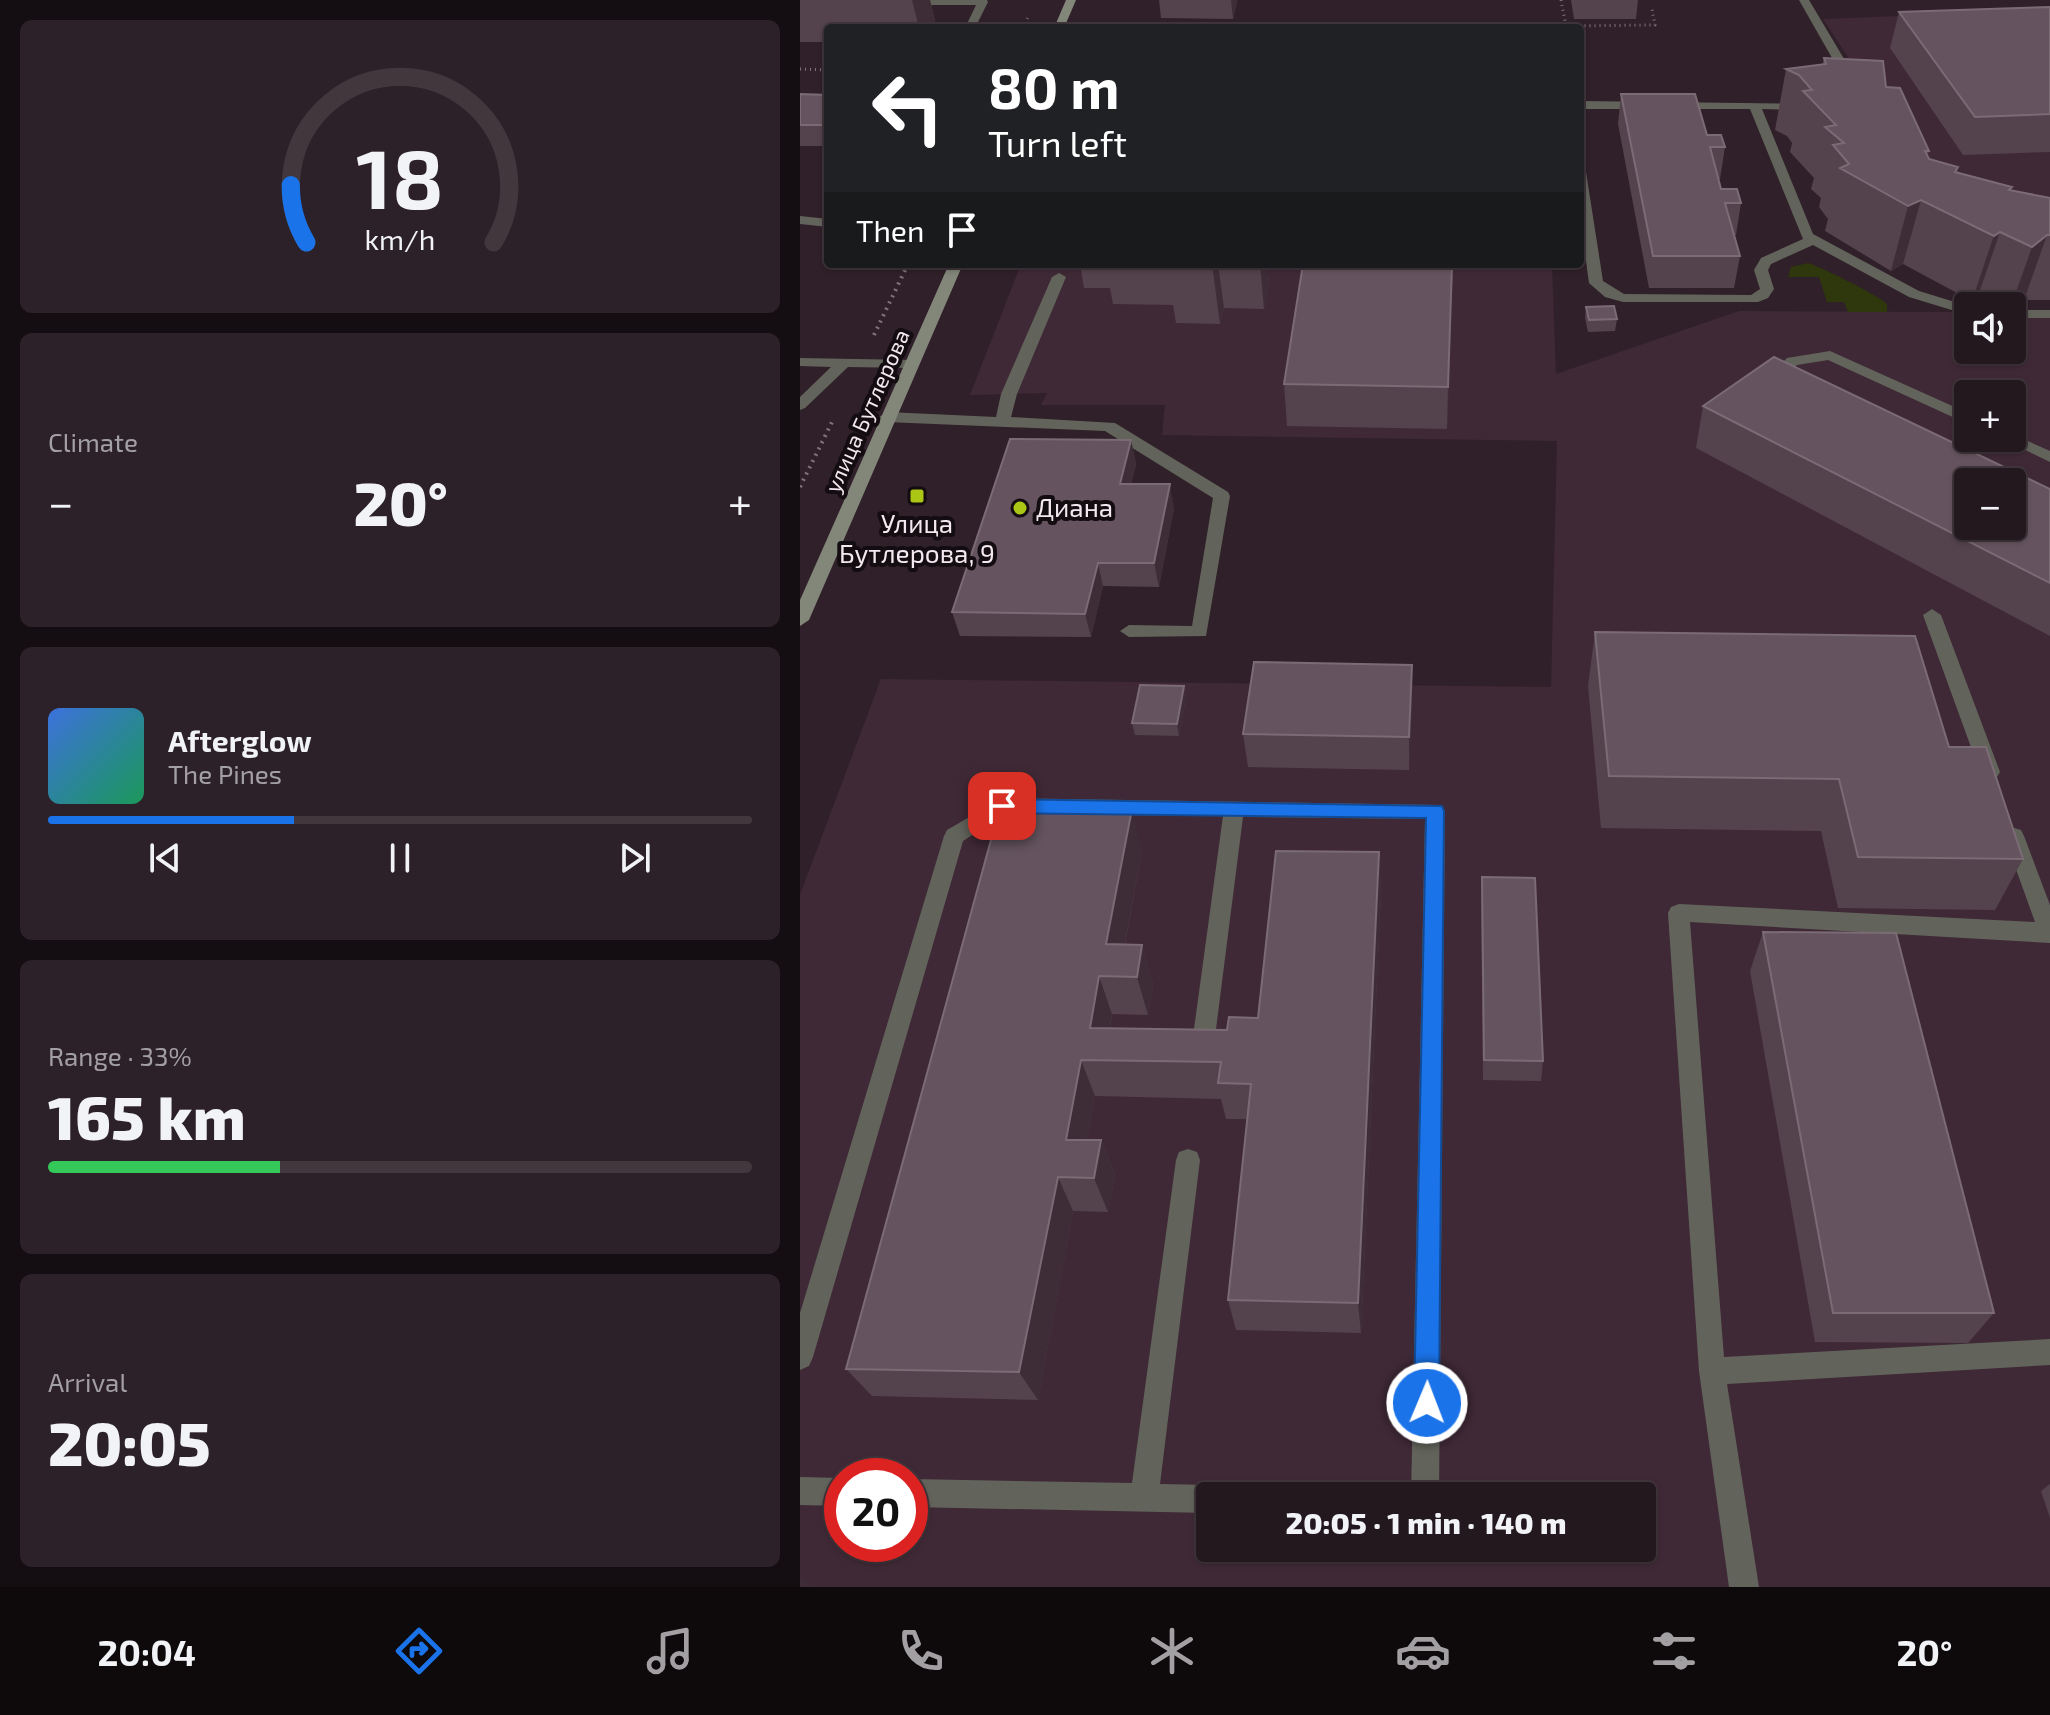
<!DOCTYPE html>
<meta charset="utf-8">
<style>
:root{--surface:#24181f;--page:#2c2128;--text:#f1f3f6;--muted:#a3a0a4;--line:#41373d;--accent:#1a73e8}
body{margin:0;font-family:"Exo 2",sans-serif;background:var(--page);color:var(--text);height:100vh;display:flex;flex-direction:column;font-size:30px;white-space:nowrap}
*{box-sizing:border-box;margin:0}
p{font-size:26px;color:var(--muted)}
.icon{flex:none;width:44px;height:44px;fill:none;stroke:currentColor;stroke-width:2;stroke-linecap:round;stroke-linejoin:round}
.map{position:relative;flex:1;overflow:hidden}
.panel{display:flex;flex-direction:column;gap:20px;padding:20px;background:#140d11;width:800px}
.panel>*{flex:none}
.hud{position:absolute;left:24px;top:24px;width:760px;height:244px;border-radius:8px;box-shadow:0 2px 6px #0004,0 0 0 2px var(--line);background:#202124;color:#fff;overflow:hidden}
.controls{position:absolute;left:1154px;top:292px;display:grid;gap:16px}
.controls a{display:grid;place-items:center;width:72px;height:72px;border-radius:8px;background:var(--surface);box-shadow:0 2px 6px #0004,0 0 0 2px var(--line);font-size:40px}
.speed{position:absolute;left:24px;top:1458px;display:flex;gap:16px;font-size:40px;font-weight:700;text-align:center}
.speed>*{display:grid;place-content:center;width:104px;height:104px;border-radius:50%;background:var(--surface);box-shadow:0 2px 6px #0004,0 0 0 2px var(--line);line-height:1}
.speed .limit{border:12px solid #d22;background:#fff;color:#111}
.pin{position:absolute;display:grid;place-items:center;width:68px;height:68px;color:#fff;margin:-34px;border-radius:16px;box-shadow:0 4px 12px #0006}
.me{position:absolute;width:88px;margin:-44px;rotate:1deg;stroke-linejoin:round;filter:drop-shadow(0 0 6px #0008)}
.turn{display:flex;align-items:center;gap:28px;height:168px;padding:0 32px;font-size:36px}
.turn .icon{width:104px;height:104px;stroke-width:2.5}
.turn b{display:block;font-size:56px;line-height:68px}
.then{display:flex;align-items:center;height:76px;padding:0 32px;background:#0003;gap:16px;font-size:30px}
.big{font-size:60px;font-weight:800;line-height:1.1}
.panel .tile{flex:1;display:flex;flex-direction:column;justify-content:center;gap:12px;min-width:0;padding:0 28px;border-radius:12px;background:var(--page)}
.panel .dial{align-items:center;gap:0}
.dial svg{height:208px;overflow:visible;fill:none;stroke:var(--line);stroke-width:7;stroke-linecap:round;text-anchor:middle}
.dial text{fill:var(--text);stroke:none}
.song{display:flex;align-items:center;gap:24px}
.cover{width:96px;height:96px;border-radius:12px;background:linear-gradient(135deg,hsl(220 70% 55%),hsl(150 70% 35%))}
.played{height:8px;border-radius:4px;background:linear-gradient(90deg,var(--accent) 35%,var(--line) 35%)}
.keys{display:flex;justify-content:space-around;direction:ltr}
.heat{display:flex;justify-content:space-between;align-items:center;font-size:44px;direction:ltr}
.charge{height:12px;border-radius:6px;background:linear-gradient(90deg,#34c759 33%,var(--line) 0)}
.trip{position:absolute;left:396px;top:1482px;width:460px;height:80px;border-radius:8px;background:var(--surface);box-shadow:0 2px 6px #0004,0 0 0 2px var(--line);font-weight:800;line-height:80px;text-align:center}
.menu{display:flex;height:128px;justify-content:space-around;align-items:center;background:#0e0a0c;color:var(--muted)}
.menu .icon{width:56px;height:56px}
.menu .active{color:var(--accent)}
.menu b{font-size:36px;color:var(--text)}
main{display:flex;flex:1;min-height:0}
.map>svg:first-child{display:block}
</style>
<main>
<section class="panel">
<div class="tile dial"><svg viewBox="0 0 100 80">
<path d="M14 69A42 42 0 1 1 86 69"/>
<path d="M14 69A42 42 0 0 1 8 47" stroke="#1a73e8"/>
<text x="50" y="56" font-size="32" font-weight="700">18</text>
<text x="50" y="72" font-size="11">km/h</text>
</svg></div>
<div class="tile"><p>Climate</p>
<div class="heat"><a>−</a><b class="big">20°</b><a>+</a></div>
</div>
<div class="tile">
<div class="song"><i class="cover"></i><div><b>Afterglow</b><p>The Pines</p></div></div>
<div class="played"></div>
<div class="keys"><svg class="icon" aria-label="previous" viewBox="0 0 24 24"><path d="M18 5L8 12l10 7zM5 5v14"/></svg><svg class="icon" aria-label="pause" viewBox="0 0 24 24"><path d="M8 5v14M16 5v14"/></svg><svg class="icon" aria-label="next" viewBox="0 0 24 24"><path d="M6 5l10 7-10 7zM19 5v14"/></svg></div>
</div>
<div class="tile"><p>Range · 33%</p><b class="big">165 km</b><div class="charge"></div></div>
<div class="tile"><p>Arrival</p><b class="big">20:05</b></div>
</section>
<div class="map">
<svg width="1250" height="1587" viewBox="0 0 1250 1587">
<rect width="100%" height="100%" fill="#302029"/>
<path fill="#3f2936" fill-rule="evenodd" d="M1250,10V251L1151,213L1023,19Z
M221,264H752L756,374L939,311L1152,312L1168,316V350H1212V317H1250V1587H0V895L81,679L751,687L757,441L362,435L365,405H241L247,393L170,395ZM1168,394H1212V438H1168ZM1168,482H1212V526H1168ZM42,1476H110V1544H42ZM410,1496H842V1548H410Z"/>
<path fill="#2f370c" d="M1008,263C1017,265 1082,297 1087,304V312H1048L1044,302H1027L1019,277H988L991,267Z"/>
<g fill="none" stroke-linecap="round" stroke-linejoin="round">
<path stroke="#80727a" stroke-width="3" stroke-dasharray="1 4" stroke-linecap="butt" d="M761,0L766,26L855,25L852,9
M223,28L229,15
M0,69L28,70"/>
<path stroke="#80727a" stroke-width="4" stroke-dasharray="2 5" stroke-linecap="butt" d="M74,335L108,264
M0,487L33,420"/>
<path fill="#62645b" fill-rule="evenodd" d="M100,0H187L188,2L175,28H165L176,5H104L100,4Z
M999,0H1009L1056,79L1054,81L1044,79Z
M780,101L1011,104L1013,106L1007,110L962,109L1013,234L1119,291L1168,306V315L1109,297L1013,245L971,264L968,270L974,289L968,298L958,302H823L805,297L789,283L780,217V168L786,172L803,281L824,294L951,295L960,289L954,270L961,258L1003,239L950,109H780Z
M0,216L28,219V227L0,224Z
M259,273L266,277L217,394L211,417L315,423L428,492L430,496L406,636L329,637L320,631L329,625L392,626L413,498L305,431L87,422L79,417L87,412L196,417L201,394L252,277Z
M1212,310H1250V318H1212Z
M1030,351L1168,413V424L1028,360L997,365L978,383H968L965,380L987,358Z
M0,358L112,360L119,364L112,368L48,367L5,408L0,410V397L31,367L0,366Z
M1212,434L1250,451V462L1200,438H1212Z
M1132,609L1141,615L1200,772L1197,777H1183L1180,772L1123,615Z
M202,798L642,805L645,811L639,1496H611L625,819L443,817L416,1029L413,1036L405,1039L397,1036L394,1029L423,816L205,814L163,841L13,1357L9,1366L0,1370V1313L144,836L147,830Z
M1214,828L1221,830L1224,836L1250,905V943L890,922L924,1357L1250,1339V1365L927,1384L959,1587H929L899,1371L868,913L871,907L879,904L1235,922L1204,836L1207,830Z
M388,1149L397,1152L400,1160L360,1484L410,1485L420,1489L423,1496H410V1513L110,1507V1479L332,1483L376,1160L379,1152Z
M0,1477L42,1478V1506L0,1505Z"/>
<path fill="#83877a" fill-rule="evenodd" d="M266,0H276L264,28H254Z
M149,264H163L9,620L0,626V600Z"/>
</g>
<path fill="#54424d" d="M0,0H130L135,21L131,28H28V42H0Z
M359,0H437V2L433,19L361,18Z
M771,0H838L836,19H774Z
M1250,7V152L1163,155L1090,48L1099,12Z
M1024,58L1086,87L1129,151L1127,157L1129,159L1157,172L1212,187L1210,191L1250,198V300H1224L1212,309V306H1198L1178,296L1172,301L1103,264L1091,271L1025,231L1028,219L1019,207L1021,198L1011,189L1014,178L990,152L992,143L987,136L975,130L986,69L1022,65Z
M0,94L28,95V146H0Z
M821,94L907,135L925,147L920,179H918L921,189L941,203L936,235H934L940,256L934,288H849L818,124Z
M280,264H467L469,283L464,309L424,308L420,324L376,323L373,305L313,304L310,288H284Z
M653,264L647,429L487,426L484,384Z
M786,307L817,319L815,331L788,332L785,318Z
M903,406L1250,489V636L896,448Z
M331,440L336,464L331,484L374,508L359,587L303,586L291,637L160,636L152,612Z
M795,632L1149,747L1223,859L1195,910L1038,908L1021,831L801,828L788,686Z
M612,665V699L609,770L448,767L443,734Z
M384,686L386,698L379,736L335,735L332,723Z
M342,850L325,945H342L353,984L348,1015L312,1014L310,1028L427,1030L458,1018L579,852L581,892L561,1333L436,1330L428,1300L447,1119H426L421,1099L295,1096L287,1140H301L315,1175L308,1212L273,1211L238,1400L72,1396L46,1369Z
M682,877L743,1061L741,1081L683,1080L681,900Z
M963,932L1194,1313L1168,1343L1015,1342L950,971Z
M1250,1484V1518L1241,1491Z"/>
<path fill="#3e2d37" d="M112,0H130L135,21L131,28H119Z
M431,0H437V2L433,19Z
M1212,187L1196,235L1200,232L1178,296L1172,301L1209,190Z
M1121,200L1103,264L1091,271L1108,206Z
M1247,235L1224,300L1212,309V306H1211L1232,247Z
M412,264H418L424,308L420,324Z
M460,264H467L469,283L464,309Z
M652,264H653L647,429L648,387Z
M331,440L336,464L325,507L320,484Z
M370,484L374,508L359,587L354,563Z
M298,563L303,586L291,637L285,614Z
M612,665V699L609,770V737Z
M384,686L386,698L379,736L377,724Z
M332,809L342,850L319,976L306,944Z
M579,852L581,892L561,1333L558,1303Z
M342,945L353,984L348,1015L337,977Z
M299,976L312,1014L304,1060L290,1028Z
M281,1060L295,1096L281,1174L266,1140Z
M301,1140L315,1175L308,1212L294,1178Z
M258,1177L273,1211L238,1400L219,1372Z
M0,1576L17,1587H0Z"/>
<path fill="#65545f" stroke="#7b6b75" stroke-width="2" fill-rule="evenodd" d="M1250,7V114L1175,117L1099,12Z
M312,24L365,25L364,28H310Z
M1024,58L1083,61L1086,87L1100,88L1129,151H1125L1129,159L1158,167L1155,172L1212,187L1209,190L1250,198V235H1247L1232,247L1200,232L1194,236L1121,200L1108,206L1040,168L1049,164L1033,145L1044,143L1025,127L1036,125L1003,91L1012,90L999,75L986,69L1026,64Z
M0,94L28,95V125H0Z
M821,94H895L907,135H921L925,147H910L921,189H937L941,203H925L940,256H853Z
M503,264H652L648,387L484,384Z
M814,306L817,319L789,320L786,307Z
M974,357L1250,489V583L903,406ZM1168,482H1212V526H1168Z
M210,439L331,440L320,484H370L354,563H298L285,614L152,612Z
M795,632L1115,636L1149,747H1186L1223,859L1058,857L1039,779L809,776Z
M454,662L612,665L609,737L443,734Z
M340,685L384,686L377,724L332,723Z
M200,807L332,809L306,944L342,945L337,977L299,976L290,1028L427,1030L429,1017L458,1018L476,851L579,852L558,1303L428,1300L451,1084L418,1083L421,1062L281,1060L266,1140H301L294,1178L258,1177L219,1372L46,1369Z
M682,877L735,878L743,1061L684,1060Z
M963,932L1096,933L1194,1313H1033Z"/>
<path fill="#1a73e8" stroke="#114b97" stroke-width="2" d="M202,799L642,806L644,811L639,1403L635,1411L627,1415L618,1411L614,1403L626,818L202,813L193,806Z"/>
<g fill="#abc615" stroke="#130c10" stroke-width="3">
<rect x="109" y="488" width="16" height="16" rx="4"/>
<circle cx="220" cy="508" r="8"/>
</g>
<g text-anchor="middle" stroke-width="8" stroke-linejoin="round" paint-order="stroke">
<g font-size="22" fill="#f3e8ef" stroke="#130c10">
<text transform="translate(67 411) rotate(-66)" y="8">улица Бутлерова</text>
</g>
<g font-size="26" fill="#f3e8ef" stroke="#130c10" text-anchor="start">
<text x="236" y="517">Диана</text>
<text x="117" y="533" text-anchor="middle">Улица<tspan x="117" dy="30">Бутлерова, 9</tspan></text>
</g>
</g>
</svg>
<div class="controls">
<a><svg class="icon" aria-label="sound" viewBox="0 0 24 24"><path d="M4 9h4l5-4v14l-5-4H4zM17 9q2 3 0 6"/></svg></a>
<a>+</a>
<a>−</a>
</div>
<div class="speed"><div class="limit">20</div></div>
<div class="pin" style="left:202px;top:806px;background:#d93025"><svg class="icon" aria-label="arrive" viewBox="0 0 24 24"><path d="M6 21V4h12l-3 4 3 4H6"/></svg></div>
<svg class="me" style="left:627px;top:1403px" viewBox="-20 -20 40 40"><circle r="17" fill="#1a73e8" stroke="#fff" stroke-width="3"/><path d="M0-11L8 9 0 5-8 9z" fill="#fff"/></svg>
<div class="trip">20:05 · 1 min · 140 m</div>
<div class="hud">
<div class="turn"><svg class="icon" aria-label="left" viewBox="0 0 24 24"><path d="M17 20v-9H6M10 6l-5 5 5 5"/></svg><div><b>80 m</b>Turn left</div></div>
<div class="then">Then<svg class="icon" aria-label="arrive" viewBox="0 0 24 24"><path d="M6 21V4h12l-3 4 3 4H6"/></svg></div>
</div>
</div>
</main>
<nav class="menu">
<b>20:04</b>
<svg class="icon active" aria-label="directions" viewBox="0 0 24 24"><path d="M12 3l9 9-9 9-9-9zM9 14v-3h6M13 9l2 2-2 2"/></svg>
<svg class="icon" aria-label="music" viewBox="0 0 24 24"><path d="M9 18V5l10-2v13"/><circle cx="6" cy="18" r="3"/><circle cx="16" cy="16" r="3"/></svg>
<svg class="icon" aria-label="phone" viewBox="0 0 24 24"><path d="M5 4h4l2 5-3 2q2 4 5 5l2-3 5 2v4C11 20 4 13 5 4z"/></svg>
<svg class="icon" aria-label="climate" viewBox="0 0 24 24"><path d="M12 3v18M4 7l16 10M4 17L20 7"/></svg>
<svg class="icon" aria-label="car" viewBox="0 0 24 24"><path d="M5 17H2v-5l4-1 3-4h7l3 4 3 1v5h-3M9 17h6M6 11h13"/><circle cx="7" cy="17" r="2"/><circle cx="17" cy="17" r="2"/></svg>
<svg class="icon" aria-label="filters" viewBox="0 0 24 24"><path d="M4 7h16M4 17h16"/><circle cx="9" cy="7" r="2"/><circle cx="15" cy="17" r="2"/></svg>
<b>20°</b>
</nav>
